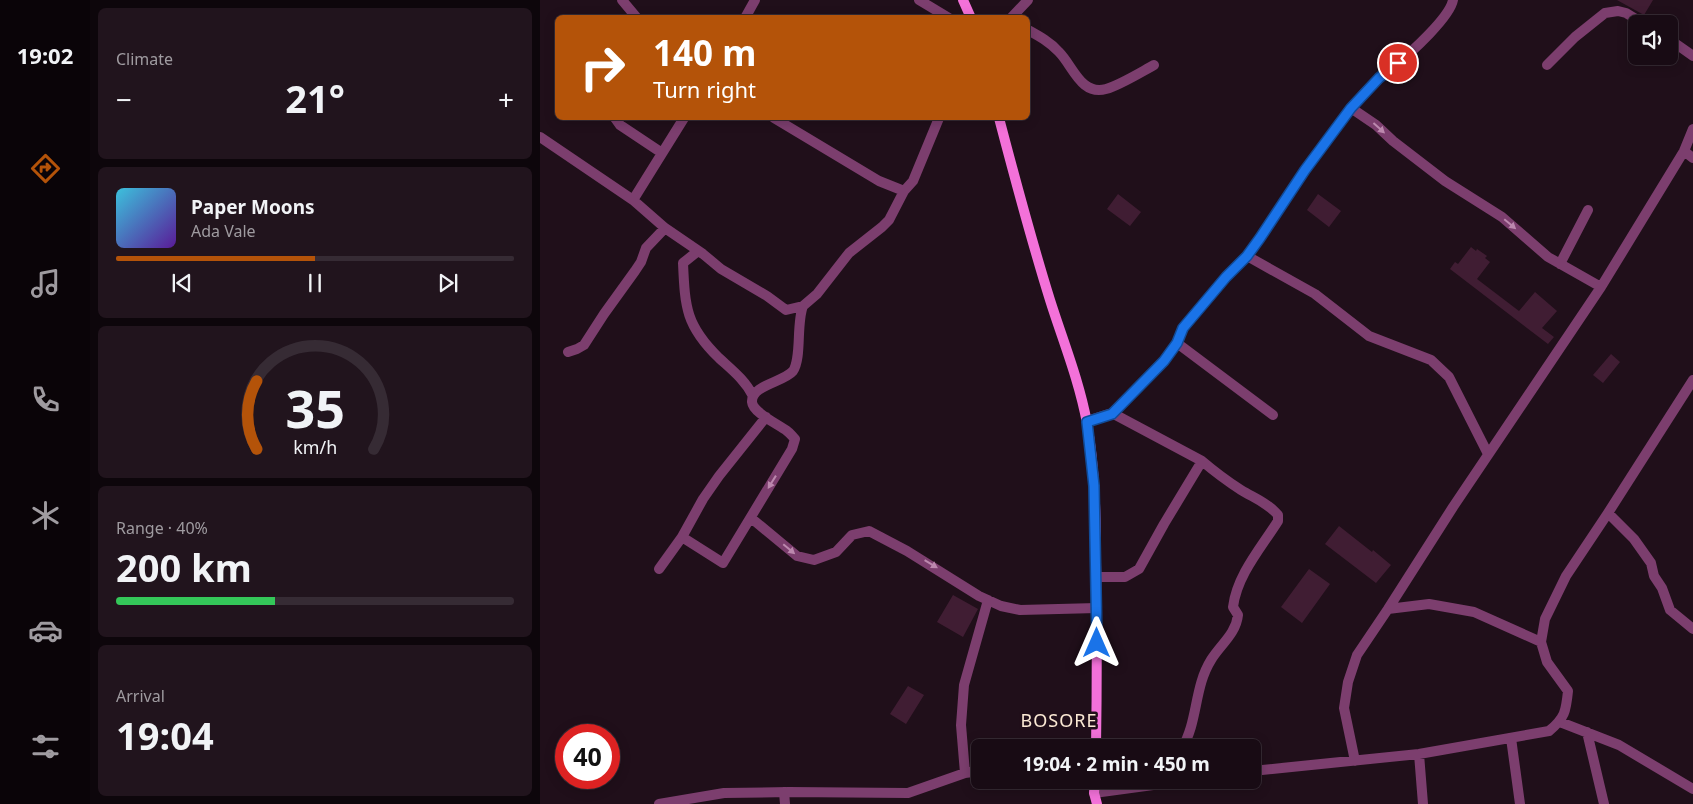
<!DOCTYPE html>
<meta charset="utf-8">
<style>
:root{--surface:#180b14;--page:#21141d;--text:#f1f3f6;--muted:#9f9ba0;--line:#362b34;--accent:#b45309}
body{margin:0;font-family:"Noto Sans",sans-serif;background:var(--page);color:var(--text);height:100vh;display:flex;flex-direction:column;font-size:19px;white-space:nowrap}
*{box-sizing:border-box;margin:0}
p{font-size:16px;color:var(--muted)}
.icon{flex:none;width:28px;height:28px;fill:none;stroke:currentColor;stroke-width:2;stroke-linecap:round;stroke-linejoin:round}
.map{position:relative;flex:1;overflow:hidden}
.drawer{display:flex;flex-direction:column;gap:8px;padding:8px;background:#0d060b;width:450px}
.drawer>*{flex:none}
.banner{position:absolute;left:15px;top:15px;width:475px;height:105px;border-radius:8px;box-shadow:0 2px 12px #0003,0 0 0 1px var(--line);background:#b45309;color:#fff;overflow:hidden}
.controls{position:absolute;left:1088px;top:15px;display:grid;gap:10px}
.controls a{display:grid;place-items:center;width:50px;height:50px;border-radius:8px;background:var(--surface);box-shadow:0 2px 12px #0003,0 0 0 1px var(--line);font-size:25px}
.speed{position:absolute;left:15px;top:724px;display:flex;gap:10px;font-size:25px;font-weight:700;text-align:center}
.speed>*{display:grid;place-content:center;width:65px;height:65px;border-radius:50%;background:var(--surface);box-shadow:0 2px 12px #0003,0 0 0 1px var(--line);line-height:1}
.speed .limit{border:8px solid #d22;background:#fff;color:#111}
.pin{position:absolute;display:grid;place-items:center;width:42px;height:42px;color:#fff;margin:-21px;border:2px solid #fff;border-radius:50%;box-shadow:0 1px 5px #0007}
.me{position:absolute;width:55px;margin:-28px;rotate:0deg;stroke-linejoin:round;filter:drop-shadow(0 0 4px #0008)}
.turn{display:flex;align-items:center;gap:18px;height:105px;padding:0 15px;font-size:22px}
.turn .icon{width:65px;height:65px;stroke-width:2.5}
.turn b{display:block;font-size:35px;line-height:42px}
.big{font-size:38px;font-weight:700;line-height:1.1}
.drawer .widget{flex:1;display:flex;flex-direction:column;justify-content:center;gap:8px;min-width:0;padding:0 18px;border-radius:8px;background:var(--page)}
.drawer .dial{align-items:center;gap:0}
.dial svg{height:130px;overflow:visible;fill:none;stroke:var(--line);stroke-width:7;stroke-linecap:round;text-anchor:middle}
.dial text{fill:var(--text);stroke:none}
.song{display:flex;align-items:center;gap:15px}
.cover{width:60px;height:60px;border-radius:8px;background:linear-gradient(135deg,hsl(190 70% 55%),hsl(270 70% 35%))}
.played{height:5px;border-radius:2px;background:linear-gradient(90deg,var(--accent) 50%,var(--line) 50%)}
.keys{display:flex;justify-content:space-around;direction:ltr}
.heat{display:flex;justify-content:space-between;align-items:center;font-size:28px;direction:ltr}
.charge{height:8px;border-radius:4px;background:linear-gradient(90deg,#34c759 40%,var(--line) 0)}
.trip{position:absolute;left:431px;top:739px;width:290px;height:50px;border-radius:8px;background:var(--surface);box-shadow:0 2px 12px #0003,0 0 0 1px var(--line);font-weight:700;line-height:50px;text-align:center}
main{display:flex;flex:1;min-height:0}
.tab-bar{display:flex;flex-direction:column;width:90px;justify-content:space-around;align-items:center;background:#0a0408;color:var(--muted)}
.tab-bar .icon{width:35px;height:35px}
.tab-bar .selected{color:var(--accent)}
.tab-bar b{font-size:22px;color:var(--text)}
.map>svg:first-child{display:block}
</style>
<main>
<nav class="tab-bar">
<b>19:02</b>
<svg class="icon selected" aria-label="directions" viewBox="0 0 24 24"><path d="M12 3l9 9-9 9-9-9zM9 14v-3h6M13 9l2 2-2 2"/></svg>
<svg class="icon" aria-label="music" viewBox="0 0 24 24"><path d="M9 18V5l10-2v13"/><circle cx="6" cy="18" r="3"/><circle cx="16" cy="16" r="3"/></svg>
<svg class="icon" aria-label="phone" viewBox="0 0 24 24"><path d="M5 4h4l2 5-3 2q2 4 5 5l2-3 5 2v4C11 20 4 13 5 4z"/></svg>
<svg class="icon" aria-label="climate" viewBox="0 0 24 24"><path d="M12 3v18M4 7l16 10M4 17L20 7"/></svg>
<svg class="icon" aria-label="car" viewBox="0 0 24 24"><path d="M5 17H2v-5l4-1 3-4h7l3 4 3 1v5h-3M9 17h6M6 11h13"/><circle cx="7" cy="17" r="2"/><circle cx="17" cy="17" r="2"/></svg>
<svg class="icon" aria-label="filters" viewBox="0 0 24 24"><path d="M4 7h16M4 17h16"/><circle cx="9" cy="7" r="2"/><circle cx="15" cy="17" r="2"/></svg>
</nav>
<section class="drawer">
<div class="widget"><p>Climate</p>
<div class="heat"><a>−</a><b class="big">21°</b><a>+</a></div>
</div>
<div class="widget">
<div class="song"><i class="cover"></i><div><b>Paper Moons</b><p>Ada Vale</p></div></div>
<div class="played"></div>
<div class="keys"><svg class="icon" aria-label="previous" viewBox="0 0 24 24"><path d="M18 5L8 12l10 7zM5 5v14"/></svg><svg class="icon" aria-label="pause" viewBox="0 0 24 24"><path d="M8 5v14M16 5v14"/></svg><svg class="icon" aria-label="next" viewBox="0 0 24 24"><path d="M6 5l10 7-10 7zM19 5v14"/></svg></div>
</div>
<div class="widget dial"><svg viewBox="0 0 100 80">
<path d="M14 69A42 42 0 1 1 86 69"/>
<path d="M14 69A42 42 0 0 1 14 27" stroke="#b45309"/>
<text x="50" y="56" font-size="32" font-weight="700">35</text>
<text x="50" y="72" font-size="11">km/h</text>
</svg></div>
<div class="widget"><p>Range · 40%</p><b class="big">200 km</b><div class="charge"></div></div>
<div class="widget"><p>Arrival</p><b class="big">19:04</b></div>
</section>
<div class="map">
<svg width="1153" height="804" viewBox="0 0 1153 804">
<rect width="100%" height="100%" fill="#200f1a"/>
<path fill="#401d33" d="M1077,0H1113L1104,15Z
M578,194L601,212L590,226L567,209Z
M778,194L801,211L789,227L767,210Z
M931,247L936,251L937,249L947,256L945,258L950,262L937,279L979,311L995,292L1017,311L1002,328L1014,337L1008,344L910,269L915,262L918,264Z
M1071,354L1080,362L1063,383L1053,375Z
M799,526L832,552L833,550L851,565L836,583L785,544Z
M769,569L790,584L762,623L741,607Z
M413,595L438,609L423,637L397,622Z
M368,686L384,695L366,724L350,714Z"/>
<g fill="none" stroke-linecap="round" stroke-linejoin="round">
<path stroke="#7c3e6e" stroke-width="10" d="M82,0L97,18
M379,0L409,18
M205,18L215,0
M471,18L488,0
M488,30C499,36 510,42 519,52C533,66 541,96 566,89C580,85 601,72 614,65
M1129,39L1153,56
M1007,65L1035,37L1065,13L1078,11L1086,13L1104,24
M811,108C820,98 828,88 838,79C843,73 850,69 856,64C871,53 910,17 913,0
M75,118L80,125L122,153
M144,118L93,200L125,228L163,254L181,269L227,296L246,310L263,306L277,294L309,253L342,227L349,220L364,191
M234,118L339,181L364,191L373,181L399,118
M0,137L93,200
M1144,151L1153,158
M158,251L143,263C145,308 146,326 179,358C192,370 205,380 213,396
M707,256L775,294L829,336L891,360L909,377L948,454
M1020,264L1048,210
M637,343L733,415
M28,352L37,349L44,345L64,314L95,271L101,262L106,248L125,228
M547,421L572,413L624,361L637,343L643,328L686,277L707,256L720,238L765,170L811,108L836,125L853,141L905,181L962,217L1008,257L1061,287
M1068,513L1094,539L1111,563L1114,576L1122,588L1130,610L1153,629
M211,518L257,556L274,560L296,552L312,535L329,531L367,551L439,596L461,606L480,610L557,608
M142,537L183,563L252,449L255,439C252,436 250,433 247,431C238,424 213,413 212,402C211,385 244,382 253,371C262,358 256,324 263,306
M119,569L142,537L163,499L179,476L226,417
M556,577H585L599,569L624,524L662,461L572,413
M848,609L889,604L934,612L1001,642
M1020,722L1079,745L1153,789
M1047,732L1064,804
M971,738L980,804
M642,748C658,722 654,687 671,660C680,645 696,634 698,615L693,607C697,575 721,548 738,521V515C728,503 714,498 701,490C687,481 675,472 662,461
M879,754L883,804
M815,761L804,708L808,682L817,655L848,609L913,507L1061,287L1144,151L1153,129
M712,771L879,754L1009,731C1025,718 1026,711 1028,691L1007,662L1001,642L1005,619L1026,576L1068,513L1153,380
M425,773L421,725L424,685L448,600
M244,792L245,804
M554,793L650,780
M119,804L184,793L249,792L368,793L425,773L440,771"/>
<path stroke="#f371d9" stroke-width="10" d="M423,0L431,18
M459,118C475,179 491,239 510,300C523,341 539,380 547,423C555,469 556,515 556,562C557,624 557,686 556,748
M555,780L554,793L557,804"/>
</g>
<defs><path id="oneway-solid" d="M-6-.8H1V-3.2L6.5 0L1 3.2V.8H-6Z" transform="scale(1.25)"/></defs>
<g fill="#bc88ae">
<use href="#oneway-solid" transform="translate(839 128) rotate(42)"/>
<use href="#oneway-solid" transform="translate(970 224) rotate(40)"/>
<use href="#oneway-solid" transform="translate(232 482) rotate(122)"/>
<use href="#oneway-solid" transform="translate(249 549) rotate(40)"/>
<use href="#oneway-solid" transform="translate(391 564) rotate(31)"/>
</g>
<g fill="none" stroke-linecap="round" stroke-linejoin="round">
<defs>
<path id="route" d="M557,643L554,486L547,422L572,414L624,361L637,343L643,328L686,277L707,256L720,238L765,170L811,108L839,78L858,63"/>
</defs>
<use href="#route" stroke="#114b97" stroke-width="12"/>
<use href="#route" stroke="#1a73e8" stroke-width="9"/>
</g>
<g text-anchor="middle" stroke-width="5" stroke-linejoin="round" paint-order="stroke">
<g font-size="18" letter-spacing="1" fill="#fbe9d4" stroke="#200f1a">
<text x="519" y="727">BOSORE</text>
</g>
</g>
</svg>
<div class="controls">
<a><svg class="icon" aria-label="sound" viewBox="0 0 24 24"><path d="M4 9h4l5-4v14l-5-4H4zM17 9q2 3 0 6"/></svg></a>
</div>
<div class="speed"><div class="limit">40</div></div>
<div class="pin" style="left:858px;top:63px;background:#d93025"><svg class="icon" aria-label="arrive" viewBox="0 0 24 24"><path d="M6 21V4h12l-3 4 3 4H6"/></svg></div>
<svg class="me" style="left:557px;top:643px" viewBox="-20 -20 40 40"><path d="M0-17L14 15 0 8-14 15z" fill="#1a73e8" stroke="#fff" stroke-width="4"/></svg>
<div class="trip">19:04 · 2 min · 450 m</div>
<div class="banner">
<div class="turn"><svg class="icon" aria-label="right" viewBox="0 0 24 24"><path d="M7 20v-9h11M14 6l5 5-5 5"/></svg><div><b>140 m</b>Turn right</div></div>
</div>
</div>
</main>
